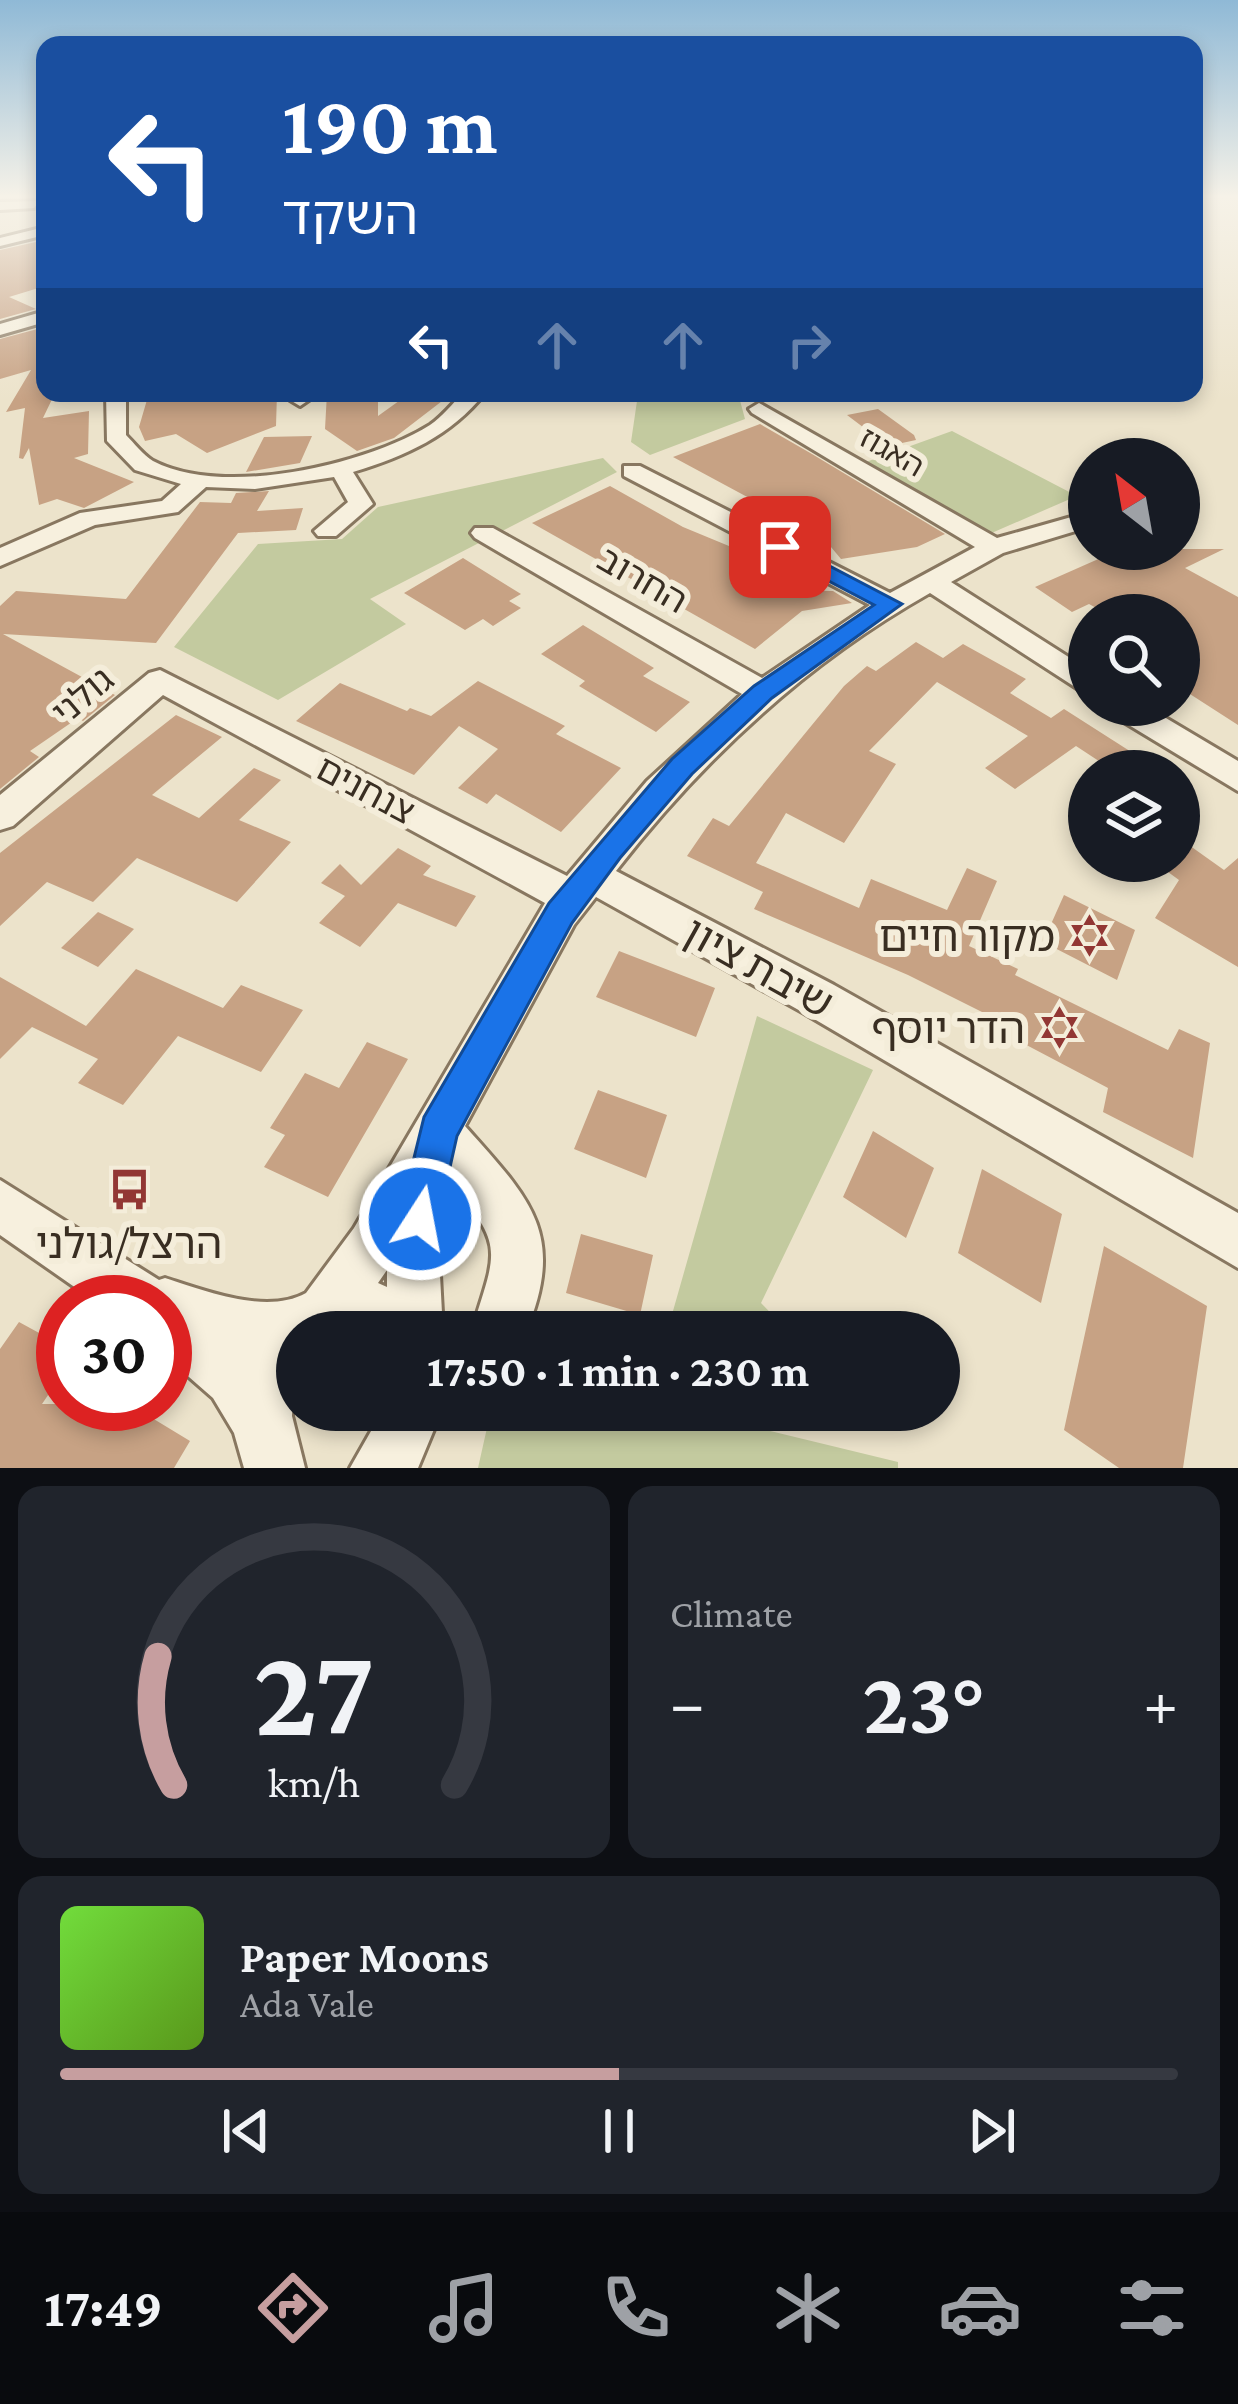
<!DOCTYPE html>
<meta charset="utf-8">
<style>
:root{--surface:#171b24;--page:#20242c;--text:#f1f3f6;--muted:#9ea1a6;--line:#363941;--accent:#c69e9f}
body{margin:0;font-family:"Crimson Pro","Noto Sans Hebrew",serif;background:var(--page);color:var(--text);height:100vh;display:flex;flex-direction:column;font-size:45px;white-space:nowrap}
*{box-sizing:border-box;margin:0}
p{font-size:39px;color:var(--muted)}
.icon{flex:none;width:66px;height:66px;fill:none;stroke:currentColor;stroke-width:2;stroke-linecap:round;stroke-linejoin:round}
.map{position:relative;height:1468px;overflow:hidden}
.side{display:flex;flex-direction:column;gap:18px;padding:18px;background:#0d0f14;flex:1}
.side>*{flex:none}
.banner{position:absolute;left:36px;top:36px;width:1167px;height:366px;border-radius:24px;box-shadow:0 6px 18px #0003;background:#1a4fa0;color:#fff;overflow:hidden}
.needle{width:78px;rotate:329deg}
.fabs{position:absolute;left:1068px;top:438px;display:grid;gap:24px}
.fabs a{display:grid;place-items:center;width:132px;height:132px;border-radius:50%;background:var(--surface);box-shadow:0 6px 18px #0003;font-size:60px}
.speed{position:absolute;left:36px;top:1275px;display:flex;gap:24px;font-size:60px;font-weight:700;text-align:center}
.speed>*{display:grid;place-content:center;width:156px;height:156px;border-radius:50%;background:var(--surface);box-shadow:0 6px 18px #0003;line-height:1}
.speed .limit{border:18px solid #d22;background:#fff;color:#111}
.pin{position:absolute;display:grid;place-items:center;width:102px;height:102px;color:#fff;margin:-51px;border-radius:24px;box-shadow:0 6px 18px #0006}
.me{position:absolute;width:132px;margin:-66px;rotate:11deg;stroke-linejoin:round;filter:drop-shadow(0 0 9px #0008)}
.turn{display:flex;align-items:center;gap:42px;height:252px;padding:0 48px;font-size:54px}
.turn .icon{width:156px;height:156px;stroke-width:2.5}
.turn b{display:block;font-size:84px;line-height:102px}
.lanes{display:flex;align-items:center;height:114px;padding:0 48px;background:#0003;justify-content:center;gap:60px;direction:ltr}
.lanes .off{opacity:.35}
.big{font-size:90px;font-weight:700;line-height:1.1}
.side .card{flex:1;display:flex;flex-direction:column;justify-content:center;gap:18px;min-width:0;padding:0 42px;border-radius:24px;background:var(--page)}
.side .dial{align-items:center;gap:0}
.dial svg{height:312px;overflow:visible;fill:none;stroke:var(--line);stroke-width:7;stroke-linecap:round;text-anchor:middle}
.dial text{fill:var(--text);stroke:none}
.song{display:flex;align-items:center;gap:36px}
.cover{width:144px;height:144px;border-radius:18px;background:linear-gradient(135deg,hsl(100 70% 55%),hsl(90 70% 35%))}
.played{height:12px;border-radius:6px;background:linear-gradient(90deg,var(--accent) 50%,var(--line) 50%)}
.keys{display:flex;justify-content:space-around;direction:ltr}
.heat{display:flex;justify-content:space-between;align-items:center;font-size:66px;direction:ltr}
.side .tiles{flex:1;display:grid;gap:18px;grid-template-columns:1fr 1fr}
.card:last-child{grid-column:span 2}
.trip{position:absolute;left:276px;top:1311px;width:684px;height:120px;border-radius:60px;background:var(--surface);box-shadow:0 6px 18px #0003;font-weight:700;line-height:120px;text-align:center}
.tabs{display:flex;height:192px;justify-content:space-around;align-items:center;background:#090b0e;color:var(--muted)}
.tabs .icon{width:84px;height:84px}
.tabs .active{color:var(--accent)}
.tabs b{font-size:54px;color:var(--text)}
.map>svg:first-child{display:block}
</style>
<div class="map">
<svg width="1238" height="1468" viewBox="0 0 1238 1468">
<rect width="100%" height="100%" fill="#ece3cb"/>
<path fill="#c3ca9f" d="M585,393H738L745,419L650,455L631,442L637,401L582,397Z
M952,431L1077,496L987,535L866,462Z
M603,458L617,472L370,599L406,624L278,700L174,647L258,544L342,539L378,507Z
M757,1016L873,1070L761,1303L789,1332H667Z
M491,1410H683L898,1462V1468H478Z"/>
<path fill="#c7a284" d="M45,240V286L9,297L36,309L0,319V250Z
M45,327V393H55L43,418L89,411L88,454L74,458L134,482L84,508L57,499L39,505L29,448L23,459L19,458L25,408L6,412L31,370L0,379V339Z
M149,393H226V399L277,393L276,426L207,453L176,434L145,441L139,427Z
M327,393H378V416L410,393L446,398L394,438L357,451L325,429Z
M878,409L914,435L916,440L888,446L847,415Z
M760,424L812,454L945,534L917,547L841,559L805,516L794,522L673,457Z
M312,436L300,463L246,472L264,437Z
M610,486L683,527L789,571L775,590L833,591L852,603L802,611L755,649L532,523Z
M269,491L257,511L303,508L296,530L238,533L156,643L3,634L115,695L83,721L78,718L30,751L39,757L0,789V606L16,591L126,599L200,502L231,503L236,493Z
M1121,549H1224L1185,568L1238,597V725L1179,687V615H1109L1089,604L1072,612L1035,587Z
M463,558L521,594L509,601L521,608L493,626L483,619L465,630L404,593Z
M583,625L654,668L643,676L690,702L656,732L579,686L585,681L541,654Z
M916,642L943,658L963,644L1026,679L1010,693L1051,718L1064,709L1161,771H1114L1076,746L1015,789L985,768L1028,736L937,682L869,751L896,764L844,843L786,813L756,863L859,908L871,879L947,910L967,868L997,881L969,946L1018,969L1015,975L1168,1050L1179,1029L1210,1043L1193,1158L1103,1112L1108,1088L1015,1039L1018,1030L908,975L754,909L763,892L687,856L713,818L729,826L844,686L867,666L876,671Z
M478,681L565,726L556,734L621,768L561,832L496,794L487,804L458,788L498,749L459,726L414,775L296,721L340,683L407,711L410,708L431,716Z
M176,715L222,737L152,795L199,818L254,768L281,780L239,820L291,842L237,902L137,858L93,902L47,882L0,926V853Z
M1179,838L1224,870L1238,858V967L1155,918L1179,880L1153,861H1179Z
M398,848L431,866L423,875L476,896L456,927L398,903L360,947L319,923L345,896L321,883L340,864L361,885Z
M1064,895L1135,930L1117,980L1043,942Z
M98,912L134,929L98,967L61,948Z
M619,951L715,988L696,1037L596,997Z
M136,969L223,1008L241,985L303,1010L261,1072L178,1036L123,1105L78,1083L98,1059L32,1027L0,1059V977L86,1026Z
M367,1042L408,1059L328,1197L264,1167L285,1135L270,1128L305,1073L339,1088Z
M598,1090L667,1115L646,1178L574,1149Z
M873,1131L934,1168L906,1238L843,1197Z
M982,1169L1062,1214L1041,1303L958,1253Z
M581,1234L653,1255L640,1315L566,1293Z
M1104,1246L1207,1306L1183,1468H1119L1064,1430Z
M19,1322L63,1346V1373L42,1404H129L190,1441L174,1468H0V1349Z"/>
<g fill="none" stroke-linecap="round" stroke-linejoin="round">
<defs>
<path id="minor" d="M39,201L34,208L0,210V202Z
M45,227V235L0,246V238Z
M45,311V322L0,335V324Z
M106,393H126V435C134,443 143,455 153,461C223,498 366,465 430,425C442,417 453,403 463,393H485C450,436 406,456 353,472L373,504L336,536H318L314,531L348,502L334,477L255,489L206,487L178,512L95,525L0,566V548L80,513L162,501L181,484L135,470L107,441Z
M296,393H319L300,406L290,400Z
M759,403L997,538L1089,512V527L1003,553L951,582L1089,670V696L930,593C806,663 703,759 616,871L834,985L1238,1213V1268L804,1013L596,897L574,925L465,1126C529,1198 567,1233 526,1332H478L474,1323C497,1250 503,1245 452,1184L439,1256L443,1332H297L292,1416L305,1468H244L234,1433L213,1398L165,1356V1302H96L0,1235V1180L159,1280L165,1278C205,1291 267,1315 306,1293L354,1228L545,903L163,695L13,826L0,830V795L149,673L160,670L567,876L647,781L742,694L475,538L471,533L475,528H493L762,678L870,605L624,476V466H640L890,593L975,547L752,413L749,409ZM387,1270V1287L378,1283Z
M1104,705H1144L1238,761V791L1109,713Z
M383,1410H442L418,1468H350Z"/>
</defs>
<use href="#minor" stroke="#887760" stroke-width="6"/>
<use href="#minor" fill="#f7f0de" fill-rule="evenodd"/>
</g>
<linearGradient id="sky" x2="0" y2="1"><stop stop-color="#8fb9d6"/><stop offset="0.49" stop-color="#f6f2e8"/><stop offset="1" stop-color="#f6f2e8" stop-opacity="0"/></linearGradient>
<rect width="1238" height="401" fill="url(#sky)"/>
<path fill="#1a73e8" stroke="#114b97" stroke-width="3" d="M780,540L902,604L772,698L692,774L620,858L572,923L457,1136L435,1234L420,1240L405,1234L399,1219L424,1117L549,903L672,759L754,686L874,605L772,551L769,547Z"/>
<defs>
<symbol id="synagogue-bare" viewBox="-9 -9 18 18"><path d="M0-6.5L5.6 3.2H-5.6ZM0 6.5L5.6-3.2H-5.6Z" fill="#923734" stroke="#f4edda" stroke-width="2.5" paint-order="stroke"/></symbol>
<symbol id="bus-bare" viewBox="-9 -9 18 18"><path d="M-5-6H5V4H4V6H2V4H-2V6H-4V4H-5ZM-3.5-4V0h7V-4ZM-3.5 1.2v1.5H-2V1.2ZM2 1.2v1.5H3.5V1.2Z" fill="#923734" stroke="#f4edda" stroke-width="2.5" paint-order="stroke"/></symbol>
</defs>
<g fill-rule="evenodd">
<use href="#synagogue-bare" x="1060" y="906" width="59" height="59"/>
<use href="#synagogue-bare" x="1030" y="998" width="59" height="59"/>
<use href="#bus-bare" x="100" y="1160" width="59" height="59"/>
</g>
<g text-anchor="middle" stroke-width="12" stroke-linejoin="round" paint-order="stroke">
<g font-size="30" fill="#392e22" stroke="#f4edda">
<text transform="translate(892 452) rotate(30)" y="10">האגוז</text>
</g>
<g font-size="36" fill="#392e22" stroke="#f4edda">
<text transform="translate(643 579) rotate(30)" y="13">החרוב</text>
<text transform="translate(82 695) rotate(-40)" y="13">גולני</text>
<text transform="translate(366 789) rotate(28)" y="13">צנחנים</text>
</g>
<g font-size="42" fill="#392e22" stroke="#f4edda" text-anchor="end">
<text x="1055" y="951">מקור חיים</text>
<text x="1025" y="1043">הדר יוסף</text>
<text x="129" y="1258" text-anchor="middle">הרצל/גולני</text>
</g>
<g font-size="42" fill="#392e22" stroke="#f4edda">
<text transform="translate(759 967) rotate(29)" y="15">שיבת ציון</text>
</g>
</g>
</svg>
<div class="fabs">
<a><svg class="needle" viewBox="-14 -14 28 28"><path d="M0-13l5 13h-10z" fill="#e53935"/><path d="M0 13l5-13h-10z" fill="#9ea1a6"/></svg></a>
<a><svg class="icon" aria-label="search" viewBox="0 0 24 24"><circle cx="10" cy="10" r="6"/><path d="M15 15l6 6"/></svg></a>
<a><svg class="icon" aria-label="layers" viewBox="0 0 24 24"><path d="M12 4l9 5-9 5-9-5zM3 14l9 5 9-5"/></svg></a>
</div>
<div class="speed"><div class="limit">30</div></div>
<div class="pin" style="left:780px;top:547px;background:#d93025"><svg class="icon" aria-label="arrive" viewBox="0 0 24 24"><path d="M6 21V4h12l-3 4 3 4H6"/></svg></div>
<svg class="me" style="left:420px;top:1219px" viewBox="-20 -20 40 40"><circle r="17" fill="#1a73e8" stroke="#fff" stroke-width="3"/><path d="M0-11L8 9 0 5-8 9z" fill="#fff"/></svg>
<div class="trip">17:50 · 1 min · 230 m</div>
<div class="banner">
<div class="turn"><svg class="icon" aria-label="left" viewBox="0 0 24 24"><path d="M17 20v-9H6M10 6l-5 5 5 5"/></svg><div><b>190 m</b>השקד</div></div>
<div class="lanes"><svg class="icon" aria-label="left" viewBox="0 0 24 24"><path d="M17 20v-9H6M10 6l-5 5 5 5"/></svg><svg class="icon off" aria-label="ahead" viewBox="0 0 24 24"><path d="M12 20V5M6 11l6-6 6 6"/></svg><svg class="icon off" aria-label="ahead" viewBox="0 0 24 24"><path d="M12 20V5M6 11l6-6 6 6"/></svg><svg class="icon off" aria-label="right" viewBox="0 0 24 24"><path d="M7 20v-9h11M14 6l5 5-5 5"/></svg></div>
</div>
</div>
<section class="side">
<div class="tiles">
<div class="card dial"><svg viewBox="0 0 100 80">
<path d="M14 69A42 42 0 1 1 86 69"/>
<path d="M14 69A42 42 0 0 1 10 36" stroke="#c69e9f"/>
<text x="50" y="56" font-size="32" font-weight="700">27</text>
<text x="50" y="72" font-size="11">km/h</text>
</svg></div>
<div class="card"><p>Climate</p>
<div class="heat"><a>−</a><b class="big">23°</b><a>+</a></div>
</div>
<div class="card">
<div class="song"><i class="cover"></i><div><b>Paper Moons</b><p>Ada Vale</p></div></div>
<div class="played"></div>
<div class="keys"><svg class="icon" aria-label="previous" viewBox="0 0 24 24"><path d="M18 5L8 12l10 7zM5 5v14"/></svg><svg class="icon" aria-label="pause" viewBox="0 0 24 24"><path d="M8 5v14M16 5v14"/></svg><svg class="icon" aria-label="next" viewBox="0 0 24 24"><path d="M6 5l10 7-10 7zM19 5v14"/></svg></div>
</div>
</div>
</section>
<nav class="tabs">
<b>17:49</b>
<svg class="icon active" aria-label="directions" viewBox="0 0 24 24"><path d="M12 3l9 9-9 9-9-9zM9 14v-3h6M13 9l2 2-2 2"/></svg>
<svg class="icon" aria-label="music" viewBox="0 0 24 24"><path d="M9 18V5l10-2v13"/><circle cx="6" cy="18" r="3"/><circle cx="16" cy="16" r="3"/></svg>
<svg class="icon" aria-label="phone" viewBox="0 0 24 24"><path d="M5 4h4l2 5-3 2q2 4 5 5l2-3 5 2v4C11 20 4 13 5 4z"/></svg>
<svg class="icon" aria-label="climate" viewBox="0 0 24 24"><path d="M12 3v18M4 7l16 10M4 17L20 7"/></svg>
<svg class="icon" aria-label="car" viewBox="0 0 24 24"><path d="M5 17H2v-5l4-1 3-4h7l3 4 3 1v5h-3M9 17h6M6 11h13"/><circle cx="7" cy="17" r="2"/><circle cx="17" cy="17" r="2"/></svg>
<svg class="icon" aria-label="filters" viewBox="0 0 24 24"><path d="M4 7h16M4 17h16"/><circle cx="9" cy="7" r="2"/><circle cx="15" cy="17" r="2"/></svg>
</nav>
